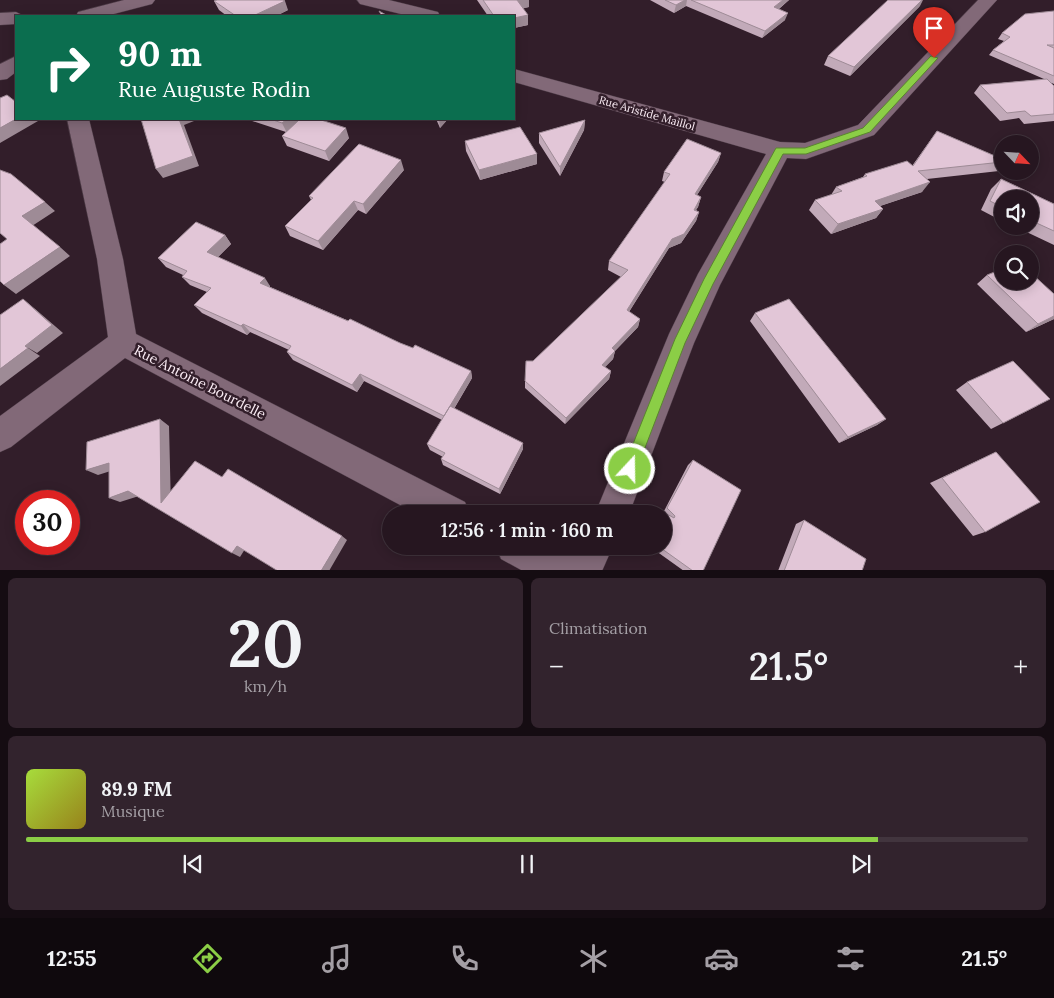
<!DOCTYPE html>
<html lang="fr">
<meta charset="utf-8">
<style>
:root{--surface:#261620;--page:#32232d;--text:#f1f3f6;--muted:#a49fa5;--line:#42353e;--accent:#8bce46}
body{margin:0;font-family:Lora,serif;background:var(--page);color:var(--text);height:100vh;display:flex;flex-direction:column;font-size:19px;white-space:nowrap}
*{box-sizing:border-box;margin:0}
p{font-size:16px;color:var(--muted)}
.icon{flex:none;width:28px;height:28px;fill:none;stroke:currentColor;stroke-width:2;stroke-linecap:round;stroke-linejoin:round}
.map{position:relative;height:570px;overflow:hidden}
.drawer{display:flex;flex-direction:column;gap:8px;padding:8px;background:#150c12;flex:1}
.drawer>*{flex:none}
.top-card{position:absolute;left:15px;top:15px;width:500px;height:105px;border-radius:0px;box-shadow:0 2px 12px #0003,0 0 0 1px var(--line);background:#0b6e4f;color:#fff;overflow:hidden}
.needle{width:32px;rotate:115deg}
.fabs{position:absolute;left:994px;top:135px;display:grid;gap:10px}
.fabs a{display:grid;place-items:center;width:45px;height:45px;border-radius:50%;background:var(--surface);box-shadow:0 2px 12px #0003,0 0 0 1px var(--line);font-size:25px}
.speed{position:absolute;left:15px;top:490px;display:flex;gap:10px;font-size:25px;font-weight:700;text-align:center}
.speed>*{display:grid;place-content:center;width:65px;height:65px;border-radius:50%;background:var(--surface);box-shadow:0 2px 12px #0003,0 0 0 1px var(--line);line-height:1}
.speed .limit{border:8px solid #d22;background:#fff;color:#111}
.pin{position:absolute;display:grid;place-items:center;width:42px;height:42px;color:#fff;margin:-51px -21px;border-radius:50% 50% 50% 0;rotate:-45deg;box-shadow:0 0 5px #0007}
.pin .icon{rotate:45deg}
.me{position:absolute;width:55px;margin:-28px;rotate:21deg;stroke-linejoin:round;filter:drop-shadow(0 0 4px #0008)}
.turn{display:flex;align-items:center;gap:18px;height:105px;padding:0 20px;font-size:22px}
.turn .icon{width:65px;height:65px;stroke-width:2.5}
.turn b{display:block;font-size:35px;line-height:42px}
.big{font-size:38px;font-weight:600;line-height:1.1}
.drawer .card{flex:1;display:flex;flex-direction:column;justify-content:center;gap:8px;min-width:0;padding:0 18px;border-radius:8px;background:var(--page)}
.drawer .dial{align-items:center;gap:0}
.dial b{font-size:65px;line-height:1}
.song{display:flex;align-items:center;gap:15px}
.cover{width:60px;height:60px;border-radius:8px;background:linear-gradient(135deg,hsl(80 70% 55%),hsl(50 70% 35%))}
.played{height:5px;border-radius:2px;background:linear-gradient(90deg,var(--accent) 85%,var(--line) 85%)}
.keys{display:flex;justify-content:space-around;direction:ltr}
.heat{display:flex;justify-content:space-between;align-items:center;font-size:28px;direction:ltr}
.drawer .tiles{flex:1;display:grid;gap:8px;grid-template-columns:1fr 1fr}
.card:last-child{grid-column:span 2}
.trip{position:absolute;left:382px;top:505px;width:290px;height:50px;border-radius:25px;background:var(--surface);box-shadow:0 2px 12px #0003,0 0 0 1px var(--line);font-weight:600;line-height:50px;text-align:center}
.tabs{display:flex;height:80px;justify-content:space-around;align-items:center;background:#0f090d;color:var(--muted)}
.tabs .icon{width:35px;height:35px}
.tabs .active{color:var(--accent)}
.tabs b{font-size:22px;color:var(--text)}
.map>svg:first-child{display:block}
</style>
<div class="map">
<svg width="1054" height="571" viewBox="0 0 1054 571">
<rect width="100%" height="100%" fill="#321e2a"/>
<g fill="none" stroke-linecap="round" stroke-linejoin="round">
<defs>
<path id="minor" d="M124,0H155L152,4L106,16H76L78,12Z
M357,0H389L438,12L440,16H409L360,4Z
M978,0H997L874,135L806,159L787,158L720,285L694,343L629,514H595L669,334L698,274L766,154L514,82V69L780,142L805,143L858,125Z
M16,12L24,16H16V24L0,25V13Z
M16,56V72L7,79L0,80V64Z
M67,119H89L123,259L136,334L465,502L470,514H417L125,358L11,447L0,452V416L108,337L97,259Z
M496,546H551L571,556L576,546H613L602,571H523L501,559Z"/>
</defs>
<use href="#minor" stroke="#4b3a45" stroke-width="1"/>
<use href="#minor" fill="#826978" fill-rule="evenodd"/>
</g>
<path fill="#c2aab9" d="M477,0H529V7L523,8L528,25L514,28V16H488Z
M650,0H789L779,9L785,20L762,38L686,6L674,13Z
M214,1L288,10L276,16H227L219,10Z
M920,6L850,76L824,65L828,56Z
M1054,11V84L1049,82L1054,86V121L1024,124L1019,118L1000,121L974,93L980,85L1044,79L989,55L993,50L1004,41L998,39L1002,33Z
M246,119H318L349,138L329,161L287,146L282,136L286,132Z
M436,119H448L440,128Z
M585,120L584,130L560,176L539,143V133Z
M937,131L1002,159V168L999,171L927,179L922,192L880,206L883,209L876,218L831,234L809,210L815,200L831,195L836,187L863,177L865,174L912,166Z
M465,141L537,164L480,180L466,151Z
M721,153L718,162L697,195L701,197L698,207L696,210L699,212L696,221L681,243L669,248L629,312L640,319L638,327L615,351L613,359L605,367L611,371L609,379L565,424L525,388V381L621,277L608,270L609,261L665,182L662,181L664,172Z
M404,170L366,214L358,210L323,250L290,236L285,226L311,200L309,196Z
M1001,179L1054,204V245L1014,226H1030V199H1002V221L981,210L991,189Z
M225,235L231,244L218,257L270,286V287L400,343L471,371L472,378L454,409L523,449L500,494L443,465L441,459L443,457L430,450L427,444L442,420L364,381L357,392L293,360L287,352L289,350L250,332L247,335L202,313L194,305L207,292L190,285L182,277L183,275L166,267L158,258Z
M987,275L1054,319L1026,332L977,284Z
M755,313L886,419L877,425L839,443L750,321Z
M967,382L1037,406L991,429L956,390Z
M996,452L985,532L973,536L930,483Z
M693,460L703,571H684L649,546H664V518L666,516L663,513L688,465Z
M804,520L862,571H778L796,524Z"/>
<path fill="#9e8b96" d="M517,0H529V7L517,10Z
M685,0H687L686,6L674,13L676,5Z
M783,0H789L772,14L774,7Z
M922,0H923L920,6L850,76L854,67Z
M285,1L288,10L276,16H253Z
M788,13L785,20L762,38L765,31Z
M528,15V25L514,28V18Z
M16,119H36L38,121L0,143V128Z
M179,119H193L194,121L184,125L199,166L163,178L156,169Z
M287,119H301L287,133L282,123Z
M439,119H448L440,128Z
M585,120L584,130L560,176V167Z
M346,128L349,138L329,161L325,151Z
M721,153L718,162L692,203L695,194Z
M537,154V164L480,180L479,170Z
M401,160L404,170L366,214L363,204Z
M930,182L922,192L868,210L875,201Z
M701,197L698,207L690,219L694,210Z
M354,201L358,210L323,250L318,241Z
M45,202L55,211L32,226L22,216Z
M883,209L876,218L831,234L838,224Z
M699,212L696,221L681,243L669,248L625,318L627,310L672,239Z
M225,235L231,244L214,261L207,252Z
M60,247L70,256L16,294L4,285Z
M265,278L270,286L266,292L260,283Z
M23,299L34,308L63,333L37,353L25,346Z
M1054,316V319L1026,332L1038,324Z
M640,319L638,327L610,356L612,348Z
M243,324L250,332L247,335L241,326Z
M28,348L40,356L0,386V369Z
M615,351L613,359L600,372L602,365Z
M471,371L472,378L446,422L444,416Z
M611,371L609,379L565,424L566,418Z
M360,374L364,381L357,392L352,385Z
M160,419L169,426L171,508L161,503Z
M886,419L877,425L839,443L848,437Z
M523,443V449L500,494L499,489Z
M109,463L120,468L98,475L86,470Z
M128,491L139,496L120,502L109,498Z
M342,536L347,540L329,571H321Z
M237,546L245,549L240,557L232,553Z"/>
<path fill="#e2c6d7" stroke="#9e8b96" d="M217,0H283L285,1L253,16H236L214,1Z
M483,0H517L528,15L514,18V16H494Z
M665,0H685L676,5Z
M691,0H783L774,7L788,13L765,31Z
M888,0H922L854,67L828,56Z
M379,11L388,16H382Z
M1054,11V45H1047L1054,48V76L993,50L1010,37L1002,33L1025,14Z
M1047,79L1054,86V114L1031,116L1025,111L1007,113L980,85Z
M7,95L16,102V119L0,128V98Z
M141,119H179L193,156L156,169Z
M270,119H287L282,123Z
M300,119H318L346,128L325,151L282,136Z
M585,120L560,167L539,133Z
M520,127L537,154L479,170L465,141Z
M937,131L1002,159V162L918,171L930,182L875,201L883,209L838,224L815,200L842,191L836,187L867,176L865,174L907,161L913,166Z
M687,139L721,153L695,194L701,197L694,210L699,212L684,234L672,239L627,310L640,319L612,348L615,351L602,365L611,371L566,418L525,381L526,361H533L628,270L609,261L670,174L664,172Z
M359,144L401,160L363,204L354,201L318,241L285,226L313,198L309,196Z
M0,170L11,174L45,202L22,216L60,247L4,285L0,281V244L7,239L0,233Z
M1001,179L1054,204V231L1030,220V199H1002V207L990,201Z
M196,222L225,235L207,252L265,278L260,283L348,321L350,319L400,343L413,348L415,345L471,371L444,416L360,374L352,385L287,352L291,346L243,324L241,326L194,305L211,288L182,277L187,271L158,258Z
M1002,269V281H1030V272L1054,294V316L1038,324L987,275Z
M23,299L52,325L25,346L28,348L0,369V315Z
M789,299L886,419L848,437L755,313Z
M1013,361L1050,399L1003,423L967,382Z
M450,406L523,443L499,489L441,459L445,453L427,444Z
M160,419L161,503L195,461L222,477L228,469L342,536L321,571H278L237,546L232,553L128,491L109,498V463L86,470L87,442Z
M996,452L1040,502L985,532L942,478Z
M693,460L741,490L703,571H693L658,546H664V520L667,514L674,518L675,516L667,508Z
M804,520L866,559L862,571H784Z"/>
<path fill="#8bce46" stroke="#5a862e" d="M931,56L938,58L870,132L806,154H783L713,284L685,343L635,474L630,476L625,474L623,469L675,339L704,279L776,148H805L863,128Z"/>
<g text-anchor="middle" stroke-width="5" stroke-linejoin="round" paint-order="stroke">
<g font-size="11" fill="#fbedf5" stroke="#321e2a">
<text transform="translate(647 113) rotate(16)" y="4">Rue Aristide Maillol</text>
</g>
<g font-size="14" fill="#fbedf5" stroke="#321e2a">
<text transform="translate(200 382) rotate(27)" y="5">Rue Antoine Bourdelle</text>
</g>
</g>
</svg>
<div class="fabs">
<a><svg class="needle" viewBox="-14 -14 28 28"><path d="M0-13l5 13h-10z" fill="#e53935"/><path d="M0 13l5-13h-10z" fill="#a49fa5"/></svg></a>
<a><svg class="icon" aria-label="sound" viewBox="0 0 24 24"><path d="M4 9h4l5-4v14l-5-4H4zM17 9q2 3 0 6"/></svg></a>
<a><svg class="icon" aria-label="search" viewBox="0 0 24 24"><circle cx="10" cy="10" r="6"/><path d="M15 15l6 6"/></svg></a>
</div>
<div class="speed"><div class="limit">30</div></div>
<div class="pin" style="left:934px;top:58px;background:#d93025"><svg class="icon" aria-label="arrive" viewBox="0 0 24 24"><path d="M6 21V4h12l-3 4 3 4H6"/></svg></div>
<svg class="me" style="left:630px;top:469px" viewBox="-20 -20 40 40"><circle r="17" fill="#8bce46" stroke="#fff" stroke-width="3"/><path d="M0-11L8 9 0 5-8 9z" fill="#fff"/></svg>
<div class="trip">12:56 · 1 min · 160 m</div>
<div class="top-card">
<div class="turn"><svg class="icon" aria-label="right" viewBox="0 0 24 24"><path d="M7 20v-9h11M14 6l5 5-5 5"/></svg><div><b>90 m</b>Rue Auguste Rodin</div></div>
</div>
</div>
<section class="drawer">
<div class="tiles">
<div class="card dial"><b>20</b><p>km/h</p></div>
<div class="card"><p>Climatisation</p>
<div class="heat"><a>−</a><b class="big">21.5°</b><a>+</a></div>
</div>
<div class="card">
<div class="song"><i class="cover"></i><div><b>89.9 FM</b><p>Musique</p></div></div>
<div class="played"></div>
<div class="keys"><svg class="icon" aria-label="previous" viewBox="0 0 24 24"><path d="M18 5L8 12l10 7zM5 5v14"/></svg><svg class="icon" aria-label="pause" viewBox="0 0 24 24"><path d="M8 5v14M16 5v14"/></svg><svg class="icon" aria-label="next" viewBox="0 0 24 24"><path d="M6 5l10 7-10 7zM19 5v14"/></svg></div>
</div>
</div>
</section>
<nav class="tabs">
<b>12:55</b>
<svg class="icon active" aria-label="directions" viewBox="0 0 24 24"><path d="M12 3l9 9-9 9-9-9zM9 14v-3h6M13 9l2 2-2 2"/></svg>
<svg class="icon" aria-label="music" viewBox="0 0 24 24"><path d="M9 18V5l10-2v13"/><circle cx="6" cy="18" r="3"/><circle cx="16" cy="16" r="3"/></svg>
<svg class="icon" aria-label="phone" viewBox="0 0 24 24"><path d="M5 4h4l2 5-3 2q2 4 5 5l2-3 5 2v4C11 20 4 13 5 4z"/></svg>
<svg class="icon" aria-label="climate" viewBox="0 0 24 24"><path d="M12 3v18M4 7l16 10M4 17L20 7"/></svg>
<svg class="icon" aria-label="car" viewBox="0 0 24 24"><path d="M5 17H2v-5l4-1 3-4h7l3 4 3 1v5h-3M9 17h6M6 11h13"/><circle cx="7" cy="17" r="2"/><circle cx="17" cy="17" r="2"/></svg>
<svg class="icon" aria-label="filters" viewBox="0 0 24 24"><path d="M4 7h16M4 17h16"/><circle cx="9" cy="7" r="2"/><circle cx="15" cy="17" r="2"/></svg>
<b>21.5°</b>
</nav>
